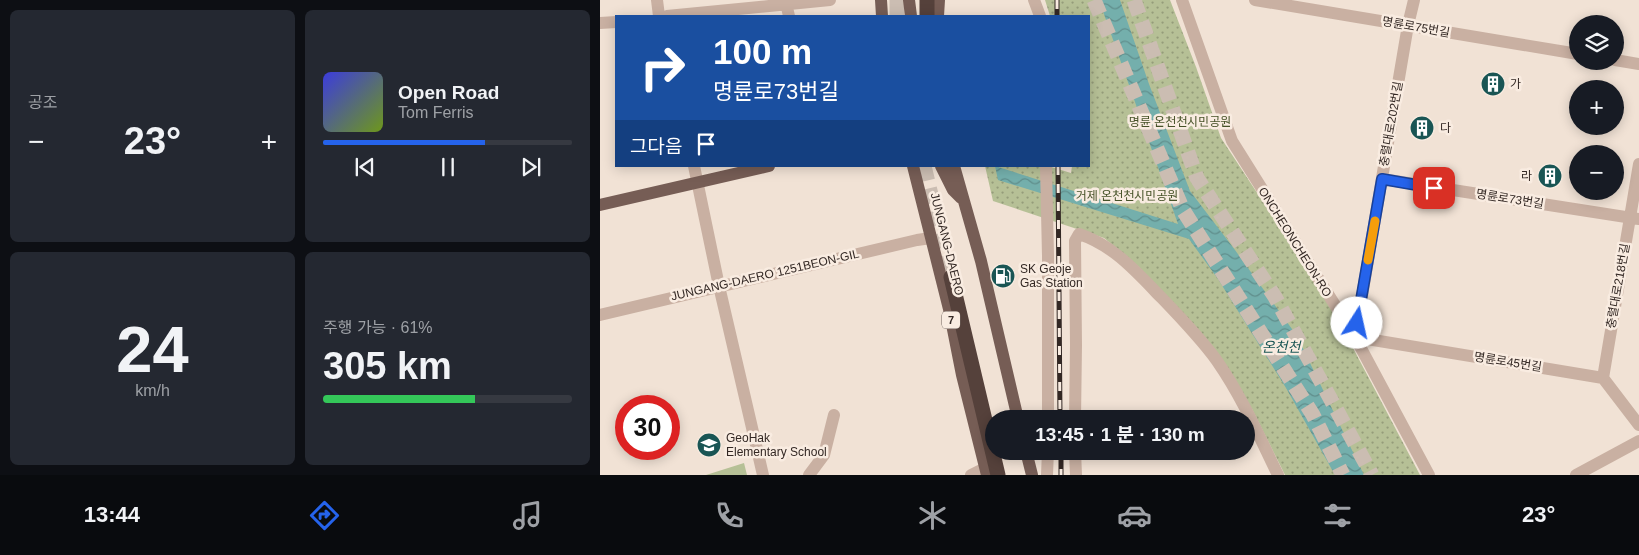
<!DOCTYPE html>
<html lang="ko">
<meta charset="utf-8">
<style>
:root{--surface:#171b24;--page:#242831;--text:#f1f3f6;--muted:#9ea1a6;--line:#363941;--accent:#2563eb}
body{margin:0;font-family:Helvetica,"Noto Sans KR",sans-serif;background:var(--page);color:var(--text);height:100vh;display:flex;flex-direction:column;font-size:19px;white-space:nowrap}
*{box-sizing:border-box;margin:0}
p{font-size:16px;color:var(--muted)}
.icon{flex:none;width:28px;height:28px;fill:none;stroke:currentColor;stroke-width:2;stroke-linecap:round;stroke-linejoin:round}
.map{position:relative;flex:1;overflow:hidden}
.sheet{display:flex;flex-direction:column;gap:10px;padding:10px;background:#0d0f14;width:600px}
.sheet>*{flex:none}
.top-card{position:absolute;left:15px;top:15px;width:475px;height:152px;border-radius:0px;box-shadow:0 2px 12px #0003;background:#1a4fa0;color:#fff;overflow:hidden}
.tools{position:absolute;left:969px;top:15px;display:grid;gap:10px}
.tools a{display:grid;place-items:center;width:55px;height:55px;border-radius:50%;background:var(--surface);box-shadow:0 2px 12px #0003;font-size:25px}
.speed{position:absolute;left:15px;top:395px;display:flex;gap:10px;font-size:25px;font-weight:700;text-align:center}
.speed>*{display:grid;place-content:center;width:65px;height:65px;border-radius:50%;background:var(--surface);box-shadow:0 2px 12px #0003;line-height:1}
.speed .limit{border:8px solid #d22;background:#fff;color:#111}
.pin{position:absolute;display:grid;place-items:center;width:42px;height:42px;color:#fff;margin:-21px;border-radius:10px;box-shadow:0 2px 8px #0006}
.me{position:absolute;width:55px;margin:-28px;rotate:10deg;stroke-linejoin:round;filter:drop-shadow(0 0 4px #0008)}
.turn{display:flex;align-items:center;gap:18px;height:105px;padding:0 15px;font-size:22px}
.turn .icon{width:65px;height:65px;stroke-width:2.5}
.turn b{display:block;font-size:35px;line-height:42px}
.then{display:flex;align-items:center;height:48px;padding:0 15px;background:#0003;gap:10px;font-size:19px}
.big{font-size:38px;font-weight:700;line-height:1.1}
.sheet .card{flex:1;display:flex;flex-direction:column;justify-content:center;gap:8px;min-width:0;padding:0 18px;border-radius:8px;background:var(--page)}
.sheet .dial{align-items:center;gap:0}
.dial b{font-size:65px;line-height:1}
.song{display:flex;align-items:center;gap:15px}
.cover{width:60px;height:60px;border-radius:8px;background:linear-gradient(135deg,hsl(240 70% 55%),hsl(80 70% 35%))}
.played{height:5px;border-radius:2px;background:linear-gradient(90deg,var(--accent) 65%,var(--line) 65%)}
.keys{display:flex;justify-content:space-around;direction:ltr}
.heat{display:flex;justify-content:space-between;align-items:center;font-size:28px;direction:ltr}
.charge{height:8px;border-radius:4px;background:linear-gradient(90deg,#34c759 61%,var(--line) 0)}
.sheet .tiles{flex:1;display:grid;gap:10px;grid-template-columns:repeat(2,1fr)}
.trip{position:absolute;left:385px;top:410px;width:270px;height:50px;border-radius:25px;background:var(--surface);box-shadow:0 2px 12px #0003;font-weight:700;line-height:50px;text-align:center}
.dock{display:flex;height:80px;justify-content:space-around;align-items:center;background:#090b0e;color:var(--muted)}
.dock .icon{width:35px;height:35px}
.dock .active{color:var(--accent)}
.dock b{font-size:22px;color:var(--text)}
main{display:flex;flex:1;min-height:0}
.map>svg:first-child{display:block}
</style>
<main>
<section class="sheet">
<div class="tiles">
<div class="card"><p>공조</p>
<div class="heat"><a>−</a><b class="big">23°</b><a>+</a></div>
</div>
<div class="card">
<div class="song"><i class="cover"></i><div><b>Open Road</b><p>Tom Ferris</p></div></div>
<div class="played"></div>
<div class="keys"><svg class="icon" aria-label="previous" viewBox="0 0 24 24"><path d="M18 5L8 12l10 7zM5 5v14"/></svg><svg class="icon" aria-label="pause" viewBox="0 0 24 24"><path d="M8 5v14M16 5v14"/></svg><svg class="icon" aria-label="next" viewBox="0 0 24 24"><path d="M6 5l10 7-10 7zM19 5v14"/></svg></div>
</div>
<div class="card dial"><b>24</b><p>km/h</p></div>
<div class="card"><p>주행 가능 · 61%</p><b class="big">305 km</b><div class="charge"></div></div>
</div>
</section>
<div class="map">
<svg width="1039" height="475" viewBox="0 0 1039 475">
<defs>
<pattern id="grass-dots" width="8" height="8" patternUnits="userSpaceOnUse" patternTransform="scale(1.25)"><rect width="8" height="8" fill="#b6c096"/><path d="M2 2h.1M6 6h.1" fill="none" stroke="#959c7a" stroke-width="1.8" stroke-linecap="round"/></pattern>
<pattern id="water-waves" width="16" height="10" patternUnits="userSpaceOnUse" patternTransform="scale(1.25)"><rect width="16" height="10" fill="#74afac"/><path d="M0 5q4-4 8 0t8 0" fill="none" stroke="#608e8c"/></pattern>
</defs>
<rect width="100%" height="100%" fill="#f1e2d5"/>
<path fill="url(#grass-dots)" d="M445,0H570L596,67L621,138L706,267L744,331L820,475H685L652,409L539,267L504,238L393,201L385,166H448L471,173L472,166H489V16H450Z"/>
<path fill="#b6c096" d="M144,463L147,475H106Z"/>
<path fill="url(#water-waves)" d="M499,0H520L549,84L590,191L635,250L697,336L764,475H735L686,388L618,279L589,239L398,180L395,166L578,224Z"/>
<g fill="none" stroke-linecap="round" stroke-linejoin="round">
<path stroke="#cbbdb2" stroke-width="15" stroke-dasharray="15 8" stroke-linecap="butt" d="M297,0V16
M494,0L583,210L713,415L743,475
M534,0L597,178L675,297L772,475
M324,166L351,277"/>
<path stroke="#c9b0a2" stroke-width="12" d="M57,0L59,16
M187,0L186,3L189,16
M434,0L440,16
M582,0L632,141L755,337L829,475
M655,0L978,54
M814,0L808,25L755,337L1003,378L1039,425
M67,16L230,0
M0,23L16,22
M1015,60L1039,64
M94,166L119,286L163,475
M446,166L448,256V419
M782,179L1039,219
M0,315L317,240L331,238
M1003,378L1039,164
M475,419L476,345L475,241L479,234C510,244 532,267 554,290C576,313 599,336 617,361C642,397 659,436 678,475
M475,451L476,475
M209,475L224,455L234,415
M371,475L385,468
M447,475L448,451
M976,475L1039,441"/>
<path stroke="#765d55" stroke-width="12" d="M281,0L282,16
M309,0L311,16
M338,16L339,0
M313,166L349,309L362,375L387,475
M341,166L353,190L361,198
M354,166L381,261L418,419
M0,205L169,166
M426,451L432,475"/>
<path stroke="#55413b" stroke-width="15" d="M327,0V16
M351,277L398,475"/>
<defs>
<path id="rail" d="M457,0V16
M458,166L460,419
M461,451V475"/>
</defs>
<use href="#rail" stroke="#332824" stroke-width="5"/>
<use href="#rail" stroke="#f9ece1" stroke-width="3" stroke-dasharray="9" stroke-linecap="butt"/>
</g>
<g fill="none" stroke-linecap="round" stroke-linejoin="round">
<defs>
<path id="route" d="M757,323L782,179L834,188"/>
</defs>
<use href="#route" stroke="#184099" stroke-width="12"/>
<use href="#route" stroke="#2563eb" stroke-width="9"/>
<path stroke="#f59e0b" stroke-width="9" d="M768,260L775,221"/>
</g>
<defs>
<symbol id="building-disc" viewBox="-11 -11 22 22"><circle r="9.5" fill="#195554" stroke="#f9ece1"/><path d="M-4-6H4V6H1V3H-1V6H-4ZM-2.5-4.3h1.7v1.8h-1.7ZM.8-4.3h1.7v1.8H.8ZM-2.5-1h1.7V.8h-1.7ZM.8-1h1.7V.8H.8Z" fill="#fff"/></symbol>
<symbol id="fuel-disc" viewBox="-11 -11 22 22"><circle r="9.5" fill="#195554" stroke="#f9ece1"/><path d="M-5.5-6h7V0h2V4h1.3V-2.5L3-4.5l.8-.8L6-3V5H2.5V1h-1V6h-7ZM-4.2-4.7v3.2H.2V-4.7Z" fill="#fff"/></symbol>
<symbol id="school-disc" viewBox="-11 -11 22 22"><circle r="9.5" fill="#195554" stroke="#f9ece1"/><path d="M0-5L7-2L0 1L-7-2ZM-4 1L0 2.5L4 1V4Q0 6-4 4Z" fill="#fff"/></symbol>
</defs>
<g fill-rule="evenodd">
<use href="#building-disc" x="879" y="70" width="28" height="28"/>
<use href="#building-disc" x="808" y="114" width="28" height="28"/>
<use href="#building-disc" x="936" y="162" width="28" height="28"/>
<use href="#fuel-disc" x="389" y="262" width="28" height="28"/>
<use href="#school-disc" x="95" y="431" width="28" height="28"/>
</g>
<g text-anchor="middle" stroke-width="5" stroke-linejoin="round" paint-order="stroke">
<rect fill="#f9ece1" stroke="#6e635d" stroke-width="1" x="342" y="311.5" width="18" height="17" rx="4"/>
<g font-size="11" font-weight="bold" fill="#332824">
<text x="351" y="324">7</text>
</g>
<g font-size="12" fill="#332824" stroke="#f9ece1">
<text transform="translate(816 27) rotate(10)" y="4">명륜로75번길</text>
<text transform="translate(791 124) rotate(-80)" y="4">충렬대로202번길</text>
<text transform="translate(910 199) rotate(9)" y="4">명륜로73번길</text>
<text transform="translate(695 242) rotate(58)" y="4">ONCHEONCHEON-RO</text>
<text transform="translate(347 244) rotate(76)" y="4">JUNGANG-DAERO</text>
<text transform="translate(165 275) rotate(-13)" y="4">JUNGANG-DAERO 1251BEON-GIL</text>
<text transform="translate(1018 286) rotate(-80)" y="4">충렬대로218번길</text>
<text transform="translate(908 362) rotate(9)" y="4">명륜로45번길</text>
</g>
<g font-size="12" fill="#332824" stroke="#f9ece1" text-anchor="start">
<text x="910" y="88">가</text>
<text x="840" y="132">다</text>
<text x="932" y="180" text-anchor="end">라</text>
<text x="420" y="273">SK Geoje<tspan x="420" dy="14">Gas Station</tspan></text>
<text x="126" y="442">GeoHak<tspan x="126" dy="14">Elementary School</tspan></text>
</g>
<g font-size="12" fill="#465228" stroke="#f9ece1">
<text x="580" y="126">명륜 온천천시민공원</text>
<text x="527" y="200">거제 온천천시민공원</text>
</g>
<g font-size="14" font-style="italic" fill="#195554" stroke="#f9ece1">
<text x="681" y="352">온천천</text>
</g>
</g>
</svg>
<div class="tools">
<a><svg class="icon" aria-label="layers" viewBox="0 0 24 24"><path d="M12 4l9 5-9 5-9-5zM3 14l9 5 9-5"/></svg></a>
<a>+</a>
<a>−</a>
</div>
<div class="speed"><div class="limit">30</div></div>
<div class="pin" style="left:834px;top:188px;background:#d93025"><svg class="icon" aria-label="arrive" viewBox="0 0 24 24"><path d="M6 21V4h12l-3 4 3 4H6"/></svg></div>
<svg class="me" style="left:757px;top:323px" viewBox="-20 -20 40 40"><circle r="19" fill="#fff"/><path d="M0-13L10 11 0 6-10 11z" fill="#2563eb"/></svg>
<div class="trip">13:45 · 1 분 · 130 m</div>
<div class="top-card">
<div class="turn"><svg class="icon" aria-label="right" viewBox="0 0 24 24"><path d="M7 20v-9h11M14 6l5 5-5 5"/></svg><div><b>100 m</b>명륜로73번길</div></div>
<div class="then">그다음<svg class="icon" aria-label="arrive" viewBox="0 0 24 24"><path d="M6 21V4h12l-3 4 3 4H6"/></svg></div>
</div>
</div>
</main>
<nav class="dock">
<b>13:44</b>
<svg class="icon active" aria-label="directions" viewBox="0 0 24 24"><path d="M12 3l9 9-9 9-9-9zM9 14v-3h6M13 9l2 2-2 2"/></svg>
<svg class="icon" aria-label="music" viewBox="0 0 24 24"><path d="M9 18V5l10-2v13"/><circle cx="6" cy="18" r="3"/><circle cx="16" cy="16" r="3"/></svg>
<svg class="icon" aria-label="phone" viewBox="0 0 24 24"><path d="M5 4h4l2 5-3 2q2 4 5 5l2-3 5 2v4C11 20 4 13 5 4z"/></svg>
<svg class="icon" aria-label="climate" viewBox="0 0 24 24"><path d="M12 3v18M4 7l16 10M4 17L20 7"/></svg>
<svg class="icon" aria-label="car" viewBox="0 0 24 24"><path d="M5 17H2v-5l4-1 3-4h7l3 4 3 1v5h-3M9 17h6M6 11h13"/><circle cx="7" cy="17" r="2"/><circle cx="17" cy="17" r="2"/></svg>
<svg class="icon" aria-label="filters" viewBox="0 0 24 24"><path d="M4 7h16M4 17h16"/><circle cx="9" cy="7" r="2"/><circle cx="15" cy="17" r="2"/></svg>
<b>23°</b>
</nav>
